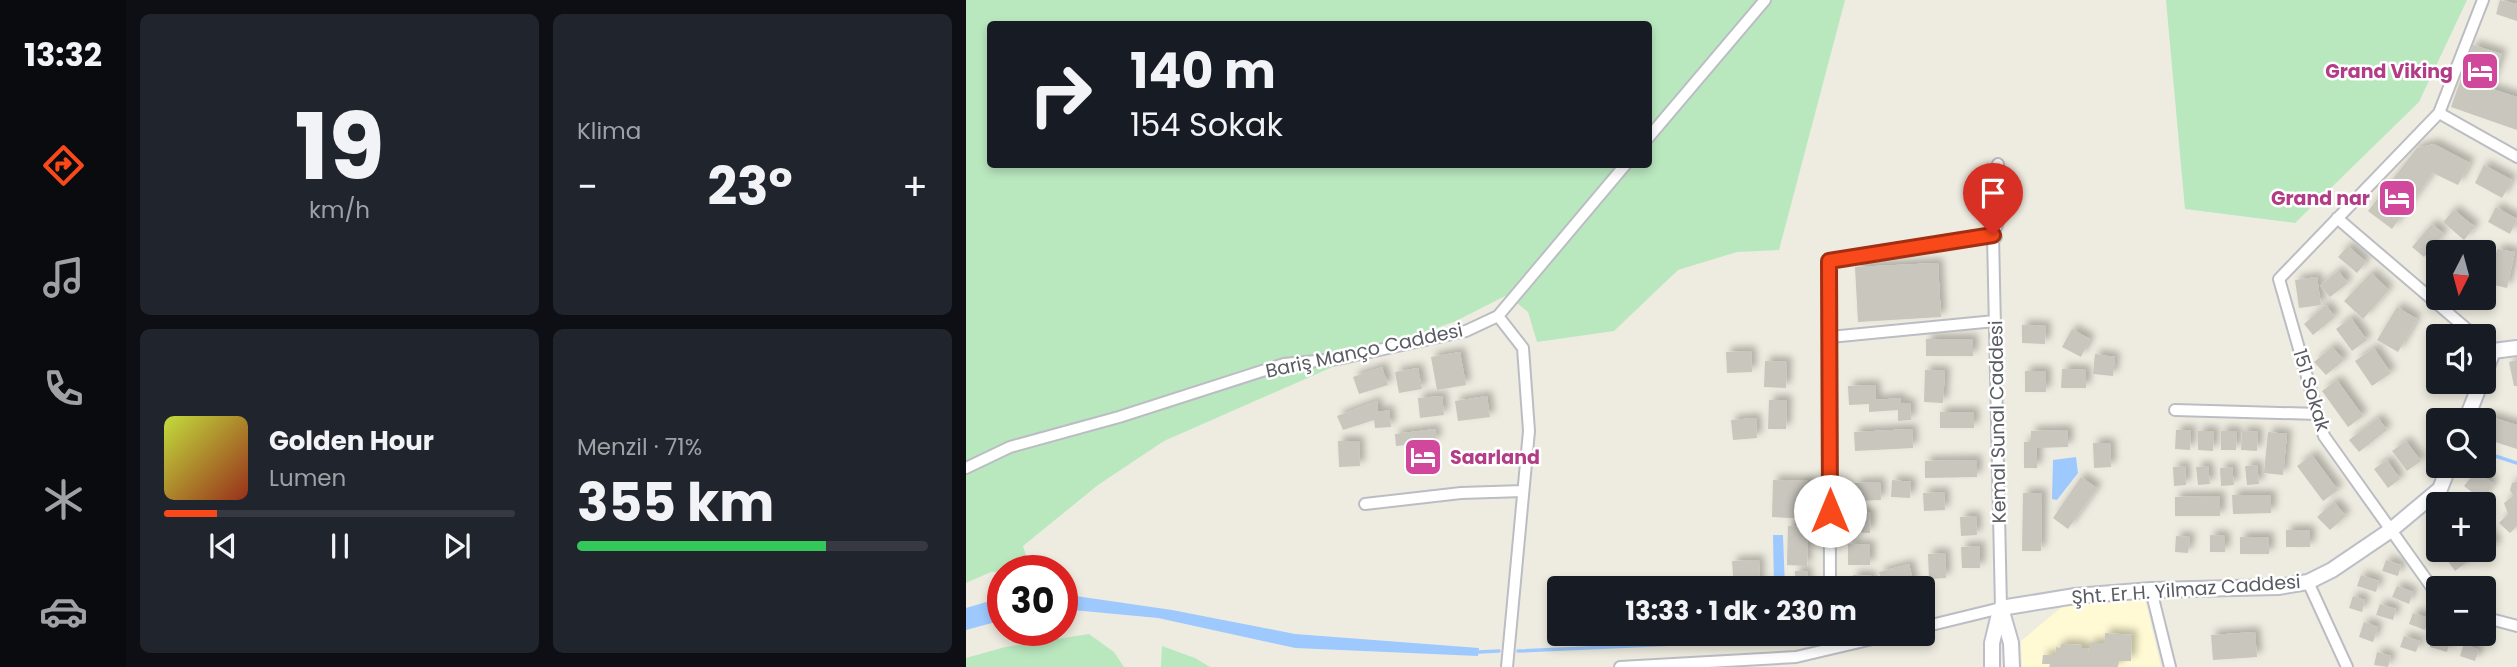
<!DOCTYPE html>
<html lang="tr">
<meta charset="utf-8">
<style>
:root{--surface:#171b24;--page:#20242c;--text:#f1f3f6;--muted:#9ea1a6;--line:#363941;--accent:#f9481a}
body{margin:0;font-family:Poppins,sans-serif;background:var(--page);color:var(--text);height:100vh;display:flex;flex-direction:column;font-size:26px;white-space:nowrap}
*{box-sizing:border-box;margin:0}
p{font-size:23px;color:var(--muted)}
.icon{flex:none;width:38px;height:38px;fill:none;stroke:currentColor;stroke-width:2;stroke-linecap:round;stroke-linejoin:round}
.map{position:relative;flex:1;overflow:hidden}
.side{display:flex;flex-direction:column;gap:14px;padding:14px;background:#0d0f14;width:840px}
.side>*{flex:none}
.top-card{position:absolute;left:21px;top:21px;width:665px;height:147px;border-radius:7px;box-shadow:0 4px 10px #0003;background:#171b24;color:var(--text);overflow:hidden}
.needle{width:46px;rotate:186deg}
.tools{position:absolute;left:1460px;top:240px;display:grid;gap:14px}
.tools a{display:grid;place-items:center;width:70px;height:70px;border-radius:7px;background:var(--surface);box-shadow:0 4px 10px #0003;font-size:35px}
.speed{position:absolute;left:21px;top:555px;display:flex;gap:14px;font-size:35px;font-weight:700;text-align:center}
.speed>*{display:grid;place-content:center;width:91px;height:91px;border-radius:50%;background:var(--surface);box-shadow:0 4px 10px #0003;line-height:1}
.speed .limit{border:10px solid #d22;background:#fff;color:#111}
.pin{position:absolute;display:grid;place-items:center;width:60px;height:60px;color:#fff;margin:-72px -30px;border-radius:50% 50% 50% 0;rotate:-45deg;box-shadow:0 0 7px #0007}
.pin .icon{rotate:45deg}
.me{position:absolute;width:77px;margin:-38px;rotate:0deg;stroke-linejoin:round;filter:drop-shadow(0 0 5px #0008)}
.turn{display:flex;align-items:center;gap:24px;height:147px;padding:0 28px;font-size:32px}
.turn .icon{width:91px;height:91px;stroke-width:2.5}
.turn b{display:block;font-size:49px;line-height:60px}
.big{font-size:52px;font-weight:700;line-height:1.1}
.side .widget{flex:1;display:flex;flex-direction:column;justify-content:center;gap:10px;min-width:0;padding:0 24px;border-radius:10px;background:var(--page)}
.side .dial{align-items:center;gap:0}
.dial b{font-size:91px;line-height:1}
.song{display:flex;align-items:center;gap:21px}
.cover{width:84px;height:84px;border-radius:10px;background:linear-gradient(135deg,hsl(70 70% 55%),hsl(10 70% 35%))}
.played{height:7px;border-radius:4px;background:linear-gradient(90deg,var(--accent) 15%,var(--line) 15%)}
.keys{display:flex;justify-content:space-around;direction:ltr}
.heat{display:flex;justify-content:space-between;align-items:center;font-size:38px;direction:ltr}
.charge{height:10px;border-radius:5px;background:linear-gradient(90deg,#34c759 71%,var(--line) 0)}
.side .tiles{flex:1;display:grid;gap:14px;grid-template-columns:repeat(2,1fr)}
.trip{position:absolute;left:581px;top:576px;width:388px;height:70px;border-radius:7px;background:var(--surface);box-shadow:0 4px 10px #0003;font-weight:700;line-height:70px;text-align:center}
main{display:flex;flex:1;min-height:0}
.dock{display:flex;flex-direction:column;width:126px;justify-content:space-around;align-items:center;background:#090b0e;color:var(--muted)}
.dock .icon{width:49px;height:49px}
.dock .on{color:var(--accent)}
.dock b{font-size:32px;color:var(--text)}
.map>svg:first-child{display:block}
</style>
<main>
<nav class="dock">
<b>13:32</b>
<svg class="icon on" aria-label="directions" viewBox="0 0 24 24"><path d="M12 3l9 9-9 9-9-9zM9 14v-3h6M13 9l2 2-2 2"/></svg>
<svg class="icon" aria-label="music" viewBox="0 0 24 24"><path d="M9 18V5l10-2v13"/><circle cx="6" cy="18" r="3"/><circle cx="16" cy="16" r="3"/></svg>
<svg class="icon" aria-label="phone" viewBox="0 0 24 24"><path d="M5 4h4l2 5-3 2q2 4 5 5l2-3 5 2v4C11 20 4 13 5 4z"/></svg>
<svg class="icon" aria-label="climate" viewBox="0 0 24 24"><path d="M12 3v18M4 7l16 10M4 17L20 7"/></svg>
<svg class="icon" aria-label="car" viewBox="0 0 24 24"><path d="M5 17H2v-5l4-1 3-4h7l3 4 3 1v5h-3M9 17h6M6 11h13"/><circle cx="7" cy="17" r="2"/><circle cx="17" cy="17" r="2"/></svg>
</nav>
<section class="side">
<div class="tiles">
<div class="widget dial"><b>19</b><p>km/h</p></div>
<div class="widget"><p>Klima</p>
<div class="heat"><a>−</a><b class="big">23°</b><a>+</a></div>
</div>
<div class="widget">
<div class="song"><i class="cover"></i><div><b>Golden Hour</b><p>Lumen</p></div></div>
<div class="played"></div>
<div class="keys"><svg class="icon" aria-label="previous" viewBox="0 0 24 24"><path d="M18 5L8 12l10 7zM5 5v14"/></svg><svg class="icon" aria-label="pause" viewBox="0 0 24 24"><path d="M8 5v14M16 5v14"/></svg><svg class="icon" aria-label="next" viewBox="0 0 24 24"><path d="M6 5l10 7-10 7zM19 5v14"/></svg></div>
</div>
<div class="widget"><p>Menzil · 71%</p><b class="big">355 km</b><div class="charge"></div></div>
</div>
</section>
<div class="map">
<svg width="1551" height="667" viewBox="0 0 1551 667">
<defs>
<filter id="shadow"><feDropShadow dx="5" dy="-5" stdDeviation="3.5" flood-color="#0004"/></filter>
</defs>
<rect width="100%" height="100%" fill="#eeece0"/>
<path fill="#fffad3" d="M1179,599L1195,667H1056L1055,641L1097,606Z"/>
<path fill="#b9e8bf" fill-rule="evenodd" d="M0,0H879L813,250L771,252L712,270L648,331L571,342L562,312L541,295L490,321L378,362L198,441L132,485L57,546L65,570L25,572L0,583ZM24,24H682V164H24Z
M1200,0H1501L1453,102L1329,223L1219,209Z
M123,634L148,652L158,667H0V658L39,647Z
M196,646L229,658L244,667H195Z"/>
<path fill="#9ec9ff" d="M1110,457L1112,473L1091,500L1086,499L1087,460Z
M807,535H817L819,588H808Z
M96,594L206,610L329,634L513,648L512,656L329,648L192,618L96,609Z
M37,597V620L0,630V608Z"/>
<g fill="none" stroke-linecap="round" stroke-linejoin="round">
<path stroke="#9ec9ff" stroke-width="3.5" d="M1517,452L1551,463
M552,651L778,641L825,634
M512,652L533,651"/>
</g>
<path fill="#c8c6bd" filter="url(#shadow)" d="M1534,0L1551,4V21L1530,14Z
M1507,45L1536,54L1524,88L1551,97V130L1485,107Z
M1468,144L1504,163L1492,185L1467,173L1426,229L1402,211L1451,148Z
M1518,165L1546,180L1536,198L1509,183Z
M1530,207L1551,219L1544,234L1522,222Z
M1488,210L1509,227L1498,240L1477,222Z
M1466,224L1478,234L1458,257L1446,247Z
M1382,246L1400,262L1391,273L1372,257Z
M1531,249L1549,252L1541,288L1524,284Z
M972,263L975,317L892,322L889,267Z
M1372,271L1382,283L1364,297L1354,286Z
M1405,273L1423,290L1397,319L1378,301Z
M1351,277L1355,305L1333,308L1329,280Z
M1360,305L1369,317L1347,335L1338,324Z
M1431,307L1451,319L1432,352L1411,340Z
M1385,318L1401,340L1386,351L1370,329Z
M1056,325L1080,326L1079,344L1056,343Z
M1106,329L1124,339L1115,357L1096,347Z
M960,339H1007V356H960Z
M1366,347L1378,360L1360,375L1348,362Z
M1408,348L1425,373L1406,386L1389,361Z
M785,351L786,372L761,373L760,352Z
M494,352L500,385L471,390L465,357Z
M1129,354L1149,357L1147,376L1127,374Z
M1551,360V386H1548L1543,362Z
M799,361L821,362L820,388L798,387Z
M416,367L422,385L393,394L387,377Z
M452,368L456,389L433,393L429,372Z
M1096,369L1120,370V388H1095Z
M959,370L979,371L977,403L958,402Z
M1059,371H1080V392H1059Z
M1371,380L1397,416L1382,427L1356,391Z
M909,385L910,400L935,398V403H944L945,420L932,421V410L903,412V404L883,405L882,386Z
M476,396L478,415L454,418L452,398Z
M521,396L524,417L492,421L489,401Z
M803,400H821L820,429H802Z
M411,401L412,412L423,410L425,427L409,428L408,420L377,430L371,416Z
M974,412H1008V428H974Z
M1522,416L1551,425V449L1517,438Z
M790,418L791,438L767,440L765,420Z
M1412,418L1421,430L1393,452L1383,440Z
M469,429L471,441L462,442L465,468L452,469L449,444L430,446L429,434Z
M946,429L947,448L889,451L888,432Z
M1102,430V447L1071,448V468H1058V442H1065V431Z
M1210,430H1225L1224,450L1209,449Z
M1232,431H1248L1247,451L1232,450Z
M1255,431H1271L1270,450H1255Z
M1276,431L1292,432L1291,451L1275,450Z
M1302,432L1321,434L1317,475L1298,473Z
M372,441H393L394,466L373,467Z
M1440,441L1455,461L1441,471L1426,451Z
M1127,443H1144L1145,467L1128,468Z
M1346,455L1372,490L1357,501L1331,466Z
M1011,460V477L959,478V461Z
M1421,460L1434,479L1422,488L1408,469Z
M1291,465L1293,484L1281,485L1279,466Z
M1219,466L1220,485L1208,486L1207,467Z
M1242,466L1244,484L1232,485L1230,467Z
M1266,467L1268,485L1255,486L1254,468Z
M1510,471L1528,484L1516,500L1498,486Z
M1115,477L1131,488L1102,529L1087,518Z
M807,480L843,481L842,519L806,517Z
M926,480L945,482L944,498L925,497Z
M1551,481V526L1544,533L1533,523L1542,514L1538,503L1547,496L1544,490L1546,483Z
M914,482L915,500L890,501L889,483Z
M978,492L979,510L958,511L957,493Z
M1057,493H1076L1075,551H1056Z
M1266,495H1305V513L1267,514Z
M1254,496V516H1209V497Z
M1368,502L1380,516L1364,530L1351,517Z
M885,512L905,513L904,533L884,532Z
M1010,516L1011,535L995,536L994,517Z
M822,526L842,527L841,566L821,565Z
M1320,530H1344V547H1320Z
M1522,531L1531,545L1510,558L1505,550H1517V534Z
M1244,535L1259,536V552H1244Z
M1210,536L1224,537L1222,553L1209,552Z
M1274,537H1303V554H1274Z
M882,544L904,545V565H882Z
M1014,546V568H996L995,547Z
M1490,550H1498L1505,559L1489,571L1479,557Z
M979,553L980,578L963,579L962,554Z
M793,560L794,588H768L766,561Z
M1420,560L1435,565L1432,576L1416,571Z
M943,564L948,585L934,588H917L913,572Z
M829,571H841L842,588H829Z
M887,575L906,576L905,588H887Z
M1395,575L1413,581L1410,592L1391,586Z
M1431,586L1447,592L1443,604L1426,597Z
M1387,596L1399,600L1396,612L1383,608Z
M1414,604L1430,609L1427,620L1410,615Z
M1447,613L1463,618L1459,630L1443,624Z
M1398,622L1412,627L1407,642L1393,637Z
M1289,632L1291,657L1247,660L1245,635Z
M1139,633L1166,635L1165,661H1153L1152,667H1083L1084,664H1076L1077,655H1089L1090,647L1094,648L1095,644L1116,645V648H1122L1123,655V643H1138Z
M1438,636L1454,641L1450,652L1434,647Z
M1468,636L1484,641L1481,652L1464,647Z
M1498,644L1513,650L1509,661L1494,656Z
M1411,652L1425,656L1422,667L1408,665Z"/>
<g fill="none" stroke-linecap="round" stroke-linejoin="round">
<defs>
<path id="street" d="M1473,113L1517,0
M682,138L799,0
M1371,218L1509,336
M1030,237L1027,235L1036,212L1032,164
M532,316L660,164
M864,337L1029,321
M1517,343L1527,351
M1209,410L1352,414
M0,468L44,447L153,417L318,364L372,359L500,331L532,316L557,348L563,431L541,667
M399,504L495,493L557,491
M1342,582L1381,667
M864,588L863,261L1027,235L1035,608L957,627
M1185,590L1204,667
M1472,596L1358,436L1313,279L1473,113L1551,157
M1517,617L1551,626
M864,634V649
M654,667L830,657L928,634"/>
<path id="secondary" d="M1517,377L1527,351L1551,348
M1500,420L1515,382
M1035,608L1109,596L1185,590L1312,587L1342,582L1366,570L1425,530L1474,489L1483,466
M1035,608L1045,643L1046,667
M1026,667V643L1034,610"/>
</defs>
<use href="#street" stroke="#bbbdc3" stroke-width="14"/>
<use href="#secondary" stroke="#bdbfc8" stroke-width="18"/>
<use href="#street" stroke="#fff" stroke-width="10"/>
<use href="#secondary" stroke="#fff" stroke-width="14"/>
</g>
<g fill="none" stroke-linecap="round" stroke-linejoin="round">
<defs>
<path id="route" d="M864,511L863,261L1027,235"/>
</defs>
<use href="#route" stroke="#a22f11" stroke-width="18"/>
<use href="#route" stroke="#f9481a" stroke-width="12"/>
</g>
<defs>
<symbol id="hotel-square" viewBox="-11 -11 22 22"><rect x="-9" y="-9" width="18" height="18" rx="4" fill="#d1479c" stroke="#fff"/><path d="M-6-4.5h1.5V1H6V5H4.5V3h-9V5H-6ZM-4 0a1.8 1.8 0 1 1 3.6 0ZM.5 0V-2.5h3Q6-2.5 6 0Z" fill="#fff"/></symbol>
</defs>
<g fill-rule="evenodd">
<use href="#hotel-square" x="1492" y="49" width="44" height="44"/>
<use href="#hotel-square" x="1409" y="176" width="44" height="44"/>
<use href="#hotel-square" x="435" y="435" width="44" height="44"/>
</g>
<g text-anchor="middle" stroke-width="5" stroke-linejoin="round" paint-order="stroke">
<g font-size="19" font-weight="bold" fill="#b23c85" stroke="#fff" text-anchor="end">
<text x="1487" y="78">Grand Viking</text>
<text x="1404" y="205">Grand nar</text>
<text x="484" y="464" text-anchor="start">Saarland</text>
</g>
<g font-size="19" fill="#595c63" stroke="#fff">
<text transform="translate(398 350) rotate(-12)" y="7">Bariş Manço Caddesi</text>
<text transform="translate(1346 390) rotate(73)" y="7">151 Sokak</text>
<text transform="translate(1031 422) rotate(-91)" y="7">Kemal Sunal Caddesi</text>
<text transform="translate(1220 589) rotate(-4)" y="7">Şht. Er H. Yilmaz Caddesi</text>
</g>
</g>
</svg>
<div class="tools">
<a><svg class="needle" viewBox="-14 -14 28 28"><path d="M0-13l5 13h-10z" fill="#e53935"/><path d="M0 13l5-13h-10z" fill="#9ea1a6"/></svg></a>
<a><svg class="icon" aria-label="sound" viewBox="0 0 24 24"><path d="M4 9h4l5-4v14l-5-4H4zM17 9q2 3 0 6"/></svg></a>
<a><svg class="icon" aria-label="search" viewBox="0 0 24 24"><circle cx="10" cy="10" r="6"/><path d="M15 15l6 6"/></svg></a>
<a>+</a>
<a>−</a>
</div>
<div class="speed"><div class="limit">30</div></div>
<div class="pin" style="left:1027px;top:235px;background:#d93025"><svg class="icon" aria-label="arrive" viewBox="0 0 24 24"><path d="M6 21V4h12l-3 4 3 4H6"/></svg></div>
<svg class="me" style="left:864px;top:511px" viewBox="-20 -20 40 40"><circle r="19" fill="#fff"/><path d="M0-13L10 11 0 6-10 11z" fill="#f9481a"/></svg>
<div class="trip">13:33 · 1 dk · 230 m</div>
<div class="top-card">
<div class="turn"><svg class="icon" aria-label="right" viewBox="0 0 24 24"><path d="M7 20v-9h11M14 6l5 5-5 5"/></svg><div><b>140 m</b>154 Sokak</div></div>
</div>
</div>
</main>
